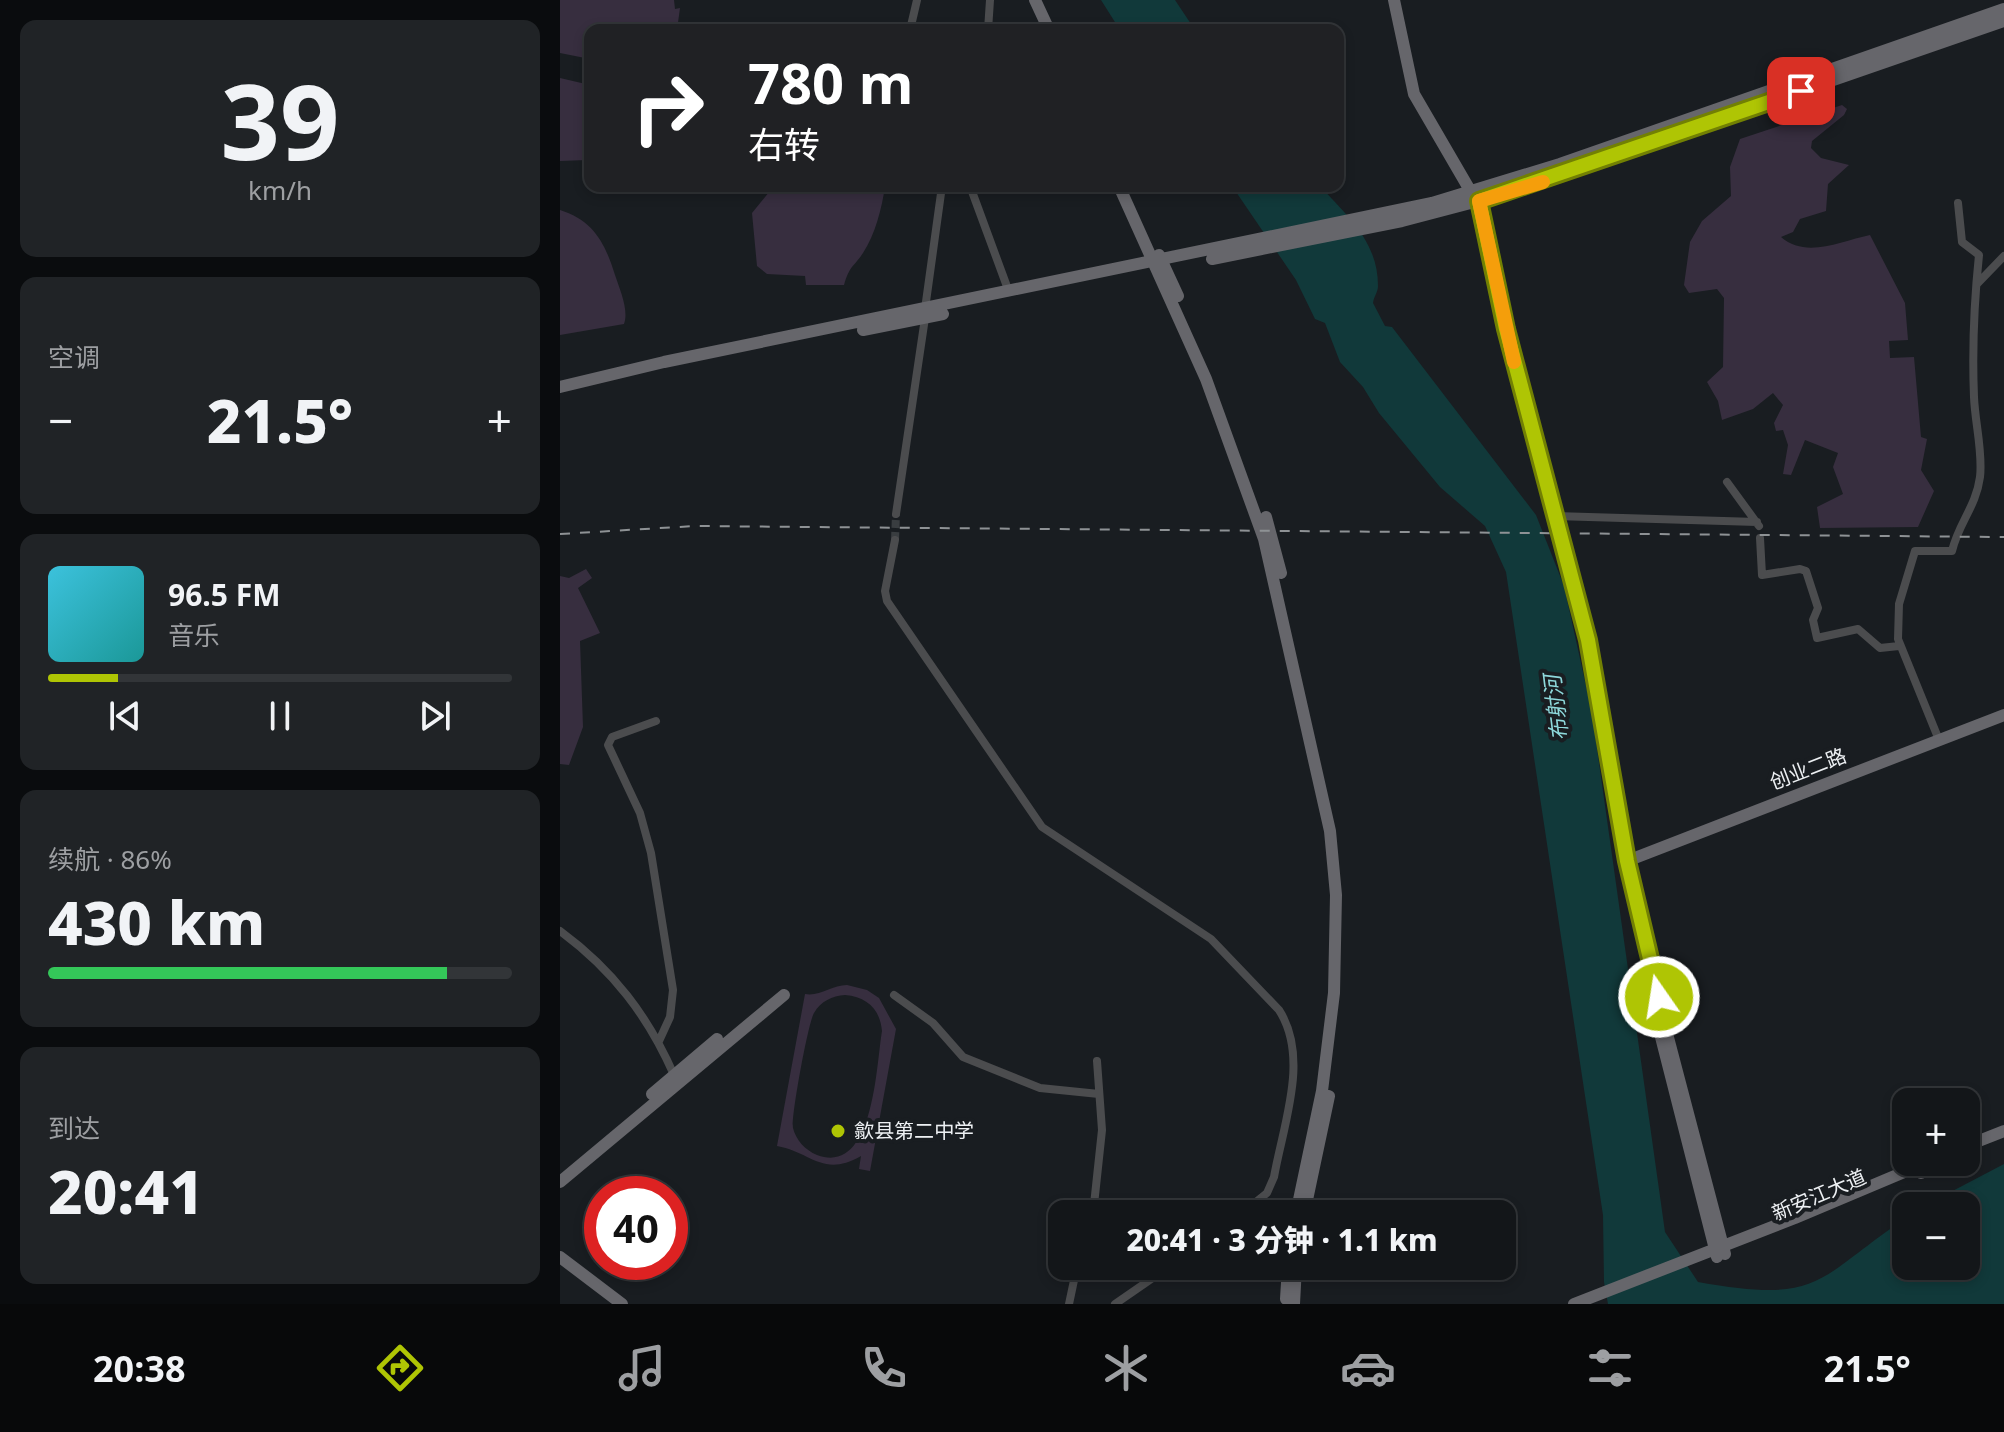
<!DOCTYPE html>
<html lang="zh">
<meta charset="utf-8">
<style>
:root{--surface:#131619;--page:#202326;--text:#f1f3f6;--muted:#9d9fa2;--line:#323538;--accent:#afc504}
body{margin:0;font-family:"Noto Sans","Noto Sans SC",sans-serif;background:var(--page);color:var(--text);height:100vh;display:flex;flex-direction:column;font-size:30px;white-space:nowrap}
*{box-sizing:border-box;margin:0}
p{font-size:26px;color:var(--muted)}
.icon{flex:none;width:44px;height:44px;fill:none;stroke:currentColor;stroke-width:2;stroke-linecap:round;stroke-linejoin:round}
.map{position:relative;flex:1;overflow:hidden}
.panel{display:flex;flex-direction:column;gap:20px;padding:20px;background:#0a0c0e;width:560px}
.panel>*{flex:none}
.banner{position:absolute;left:24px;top:24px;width:760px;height:168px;border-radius:16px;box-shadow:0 4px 12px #0003,0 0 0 2px var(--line);background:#202124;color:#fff;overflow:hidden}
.buttons{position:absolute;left:1332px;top:1088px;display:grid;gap:16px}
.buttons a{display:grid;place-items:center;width:88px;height:88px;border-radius:16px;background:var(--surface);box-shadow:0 4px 12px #0003,0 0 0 2px var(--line);font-size:40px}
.speed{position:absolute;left:24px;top:1176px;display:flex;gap:16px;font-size:40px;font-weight:700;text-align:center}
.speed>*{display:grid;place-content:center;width:104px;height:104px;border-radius:50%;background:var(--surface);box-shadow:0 4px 12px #0003,0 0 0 2px var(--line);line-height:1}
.speed .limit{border:12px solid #d22;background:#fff;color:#111}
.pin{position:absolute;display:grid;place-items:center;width:68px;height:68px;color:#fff;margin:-34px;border-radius:16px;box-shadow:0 4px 12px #0006}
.me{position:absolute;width:88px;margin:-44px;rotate:347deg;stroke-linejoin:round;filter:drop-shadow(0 0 6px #0008)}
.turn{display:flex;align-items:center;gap:28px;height:168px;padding:0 32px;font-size:36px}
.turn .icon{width:104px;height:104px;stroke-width:2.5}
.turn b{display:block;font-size:56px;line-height:68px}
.big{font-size:60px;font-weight:800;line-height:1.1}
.panel .card{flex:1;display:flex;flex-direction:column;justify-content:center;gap:12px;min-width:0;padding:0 28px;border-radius:16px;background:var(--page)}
.panel .dial{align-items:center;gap:0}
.dial b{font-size:104px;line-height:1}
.song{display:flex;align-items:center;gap:24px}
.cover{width:96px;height:96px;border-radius:12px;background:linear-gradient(135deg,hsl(190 70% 55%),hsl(180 70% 35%))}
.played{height:8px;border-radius:4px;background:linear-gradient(90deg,var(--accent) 15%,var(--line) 15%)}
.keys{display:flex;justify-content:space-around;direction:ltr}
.heat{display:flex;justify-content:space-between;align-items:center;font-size:44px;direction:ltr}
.charge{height:12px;border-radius:6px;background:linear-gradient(90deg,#34c759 86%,var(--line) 0)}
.trip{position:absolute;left:488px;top:1200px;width:468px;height:80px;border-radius:16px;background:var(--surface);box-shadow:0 4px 12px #0003,0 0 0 2px var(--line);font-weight:800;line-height:80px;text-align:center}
.tabs{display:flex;height:128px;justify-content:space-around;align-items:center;background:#08090a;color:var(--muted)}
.tabs .icon{width:56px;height:56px}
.tabs .current{color:var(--accent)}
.tabs b{font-size:36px;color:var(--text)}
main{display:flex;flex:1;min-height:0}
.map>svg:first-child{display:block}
</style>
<main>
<section class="panel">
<div class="card dial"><b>39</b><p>km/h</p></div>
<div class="card"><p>空调</p>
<div class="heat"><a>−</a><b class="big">21.5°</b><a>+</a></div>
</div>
<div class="card">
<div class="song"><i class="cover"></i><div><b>96.5 FM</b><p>音乐</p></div></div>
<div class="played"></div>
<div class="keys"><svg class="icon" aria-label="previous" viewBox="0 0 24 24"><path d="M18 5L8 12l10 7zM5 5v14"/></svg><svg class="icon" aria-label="pause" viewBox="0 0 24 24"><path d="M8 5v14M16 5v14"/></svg><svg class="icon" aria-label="next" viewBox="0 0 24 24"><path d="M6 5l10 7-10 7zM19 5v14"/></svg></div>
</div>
<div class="card"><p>续航 · 86%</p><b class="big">430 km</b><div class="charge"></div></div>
<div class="card"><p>到达</p><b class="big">20:41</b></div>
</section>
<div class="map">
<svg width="1444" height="1304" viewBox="0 0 1444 1304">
<rect width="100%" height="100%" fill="#191d21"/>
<path fill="#372e3f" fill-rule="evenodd" d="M0,0H114L115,9L120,8L117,30H30V59L0,53Z
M0,78L30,85V172L27,160L0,161Z
M1282,105L1287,109L1284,115L1252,141L1251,148L1261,158L1289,165L1268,184L1266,211L1240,219L1233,232L1221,237C1246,259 1281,241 1310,235L1345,303L1348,340L1329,341L1330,358L1354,357L1361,437L1367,439L1361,470L1374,491L1358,527L1260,528L1257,507L1283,494L1273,467L1278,453L1245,440L1231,475L1223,474L1228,445L1223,430L1216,431L1214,423L1223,405L1213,393L1193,409L1162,420L1158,401L1147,382L1163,367L1164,298L1157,289L1129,293L1124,285L1130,242L1142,221L1171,196L1170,167L1180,139Z
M214,186H286L312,192L313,186H325C322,208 315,235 303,253C293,268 290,265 284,285H246L245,276L207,274L197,266L192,213Z
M0,210C34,221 45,243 55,275C60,290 69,310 64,324L0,335Z
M26,569L32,578L18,588L40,633L20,641L23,727L9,765L0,764V576L9,578Z
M287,985L307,990L319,998L336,1029L310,1171L299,1169L301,1156C263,1178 251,1152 217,1146L245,994C259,997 272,985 287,985ZM285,995C307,997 320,1009 322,1031C316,1066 314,1176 257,1155C245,1150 236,1140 233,1128C231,1117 248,1023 254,1013C261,1001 272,996 285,995Z"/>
<path fill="#11393a" d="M541,0H615L635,30H560Z
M672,186H760C787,216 818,241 818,286C818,292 814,296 813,303L825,326L832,327L976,515L1004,586L1032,713L1105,1232L1138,1282C1263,1304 1254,1280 1346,1218V1266H1406V1206H1364L1444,1164V1304H1048L1044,1282L1043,1215L946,572L925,526L880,487L819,413L803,387L780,362L765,323L755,319L736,280Z"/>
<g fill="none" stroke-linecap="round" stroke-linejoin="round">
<path stroke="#393d40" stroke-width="8" stroke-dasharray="8 4" stroke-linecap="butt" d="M335,540L336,514"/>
<path stroke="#4b4c4e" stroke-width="8" d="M350,30L357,0
M428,30L430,0
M410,186L449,292
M1417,284L1444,256
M365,309L382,186
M1167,482L1199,526
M336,514L365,318
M995,516L1197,522
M1200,538L1202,575L1240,569L1246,571L1258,608L1253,620L1257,638L1298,629L1320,648L1339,646
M335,540L325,591L327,601L482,827L651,939L719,1010C750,1058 723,1125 714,1177L707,1193L681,1214
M96,721L52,737L48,745L80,813L91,853L113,990L110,1017L99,1041
M1379,740L1338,639L1339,604L1355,551H1392C1399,522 1416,507 1420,477C1423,452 1415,423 1414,397C1412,348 1414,303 1419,255L1402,242L1398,203
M0,931C53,970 88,1016 114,1075
M334,995L373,1023L403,1057L480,1088L539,1094
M533,1214L542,1130L537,1061
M509,1304L517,1266
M555,1304L610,1266"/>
<path stroke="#66666b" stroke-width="12" d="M475,0L489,30
M834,0L854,94L911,192
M559,186L646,379L704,539L770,831L776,895L774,993L762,1091L736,1214
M919,201L946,329L1028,640L1067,861L1105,1026L1165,1254
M599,255L618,296
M652,259L842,221L941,195L1444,21
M303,330L383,314
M0,387L104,362L872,203L1000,164L1444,9
M706,517L721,573
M1067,861L1444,715
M1087,982L1157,1257
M92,1094L157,1039
M1406,1146L1444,1131
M1361,1173L1388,1162
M0,1182L224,995
M744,1214L769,1096
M0,1257L62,1304
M726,1299L728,1266
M734,1304L736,1266
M1014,1304L1235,1218L1368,1162"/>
<path stroke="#8e9295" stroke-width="2" stroke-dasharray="10 10" stroke-linecap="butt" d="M0,534L135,526L1444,537"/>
</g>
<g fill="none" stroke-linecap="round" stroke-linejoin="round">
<defs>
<path id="route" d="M1099,997L1067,861L1028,640L946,329L919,201L1241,91"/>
</defs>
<use href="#route" stroke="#728003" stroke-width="20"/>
<use href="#route" stroke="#afc504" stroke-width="14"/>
<path stroke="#f59e0b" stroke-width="14" d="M954,362L919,201L983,182"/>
</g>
<circle fill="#afc504" stroke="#191d21" stroke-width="3" cx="278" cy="1131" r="8"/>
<g text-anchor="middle" stroke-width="8" stroke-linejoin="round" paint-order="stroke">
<g font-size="20" fill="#edf0f3" stroke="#191d21">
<text transform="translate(1248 769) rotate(-21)" y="7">创业二路</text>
<text transform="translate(1259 1195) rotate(-23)" y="7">新安江大道</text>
</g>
<g font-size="20" fill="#edf0f3" stroke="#191d21" text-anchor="start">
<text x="294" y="1138">歙县第二中学</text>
</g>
<g font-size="22" font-style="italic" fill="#8ed8db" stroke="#191d21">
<text transform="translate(996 708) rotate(-97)" y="8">布射河</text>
</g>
</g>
</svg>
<div class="buttons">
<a>+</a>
<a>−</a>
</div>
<div class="speed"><div class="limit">40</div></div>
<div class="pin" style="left:1241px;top:91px;background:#d93025"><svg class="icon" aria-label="arrive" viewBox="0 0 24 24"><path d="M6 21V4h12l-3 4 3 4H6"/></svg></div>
<svg class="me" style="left:1099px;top:997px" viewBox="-20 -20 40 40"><circle r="17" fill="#afc504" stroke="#fff" stroke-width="3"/><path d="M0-11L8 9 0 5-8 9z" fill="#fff"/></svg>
<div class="trip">20:41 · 3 分钟 · 1.1 km</div>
<div class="banner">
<div class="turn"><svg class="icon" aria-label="right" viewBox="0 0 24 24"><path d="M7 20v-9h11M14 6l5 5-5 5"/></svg><div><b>780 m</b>右转</div></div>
</div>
</div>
</main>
<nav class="tabs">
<b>20:38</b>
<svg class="icon current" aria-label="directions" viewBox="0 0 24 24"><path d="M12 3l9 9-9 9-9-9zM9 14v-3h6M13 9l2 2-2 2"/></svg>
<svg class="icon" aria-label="music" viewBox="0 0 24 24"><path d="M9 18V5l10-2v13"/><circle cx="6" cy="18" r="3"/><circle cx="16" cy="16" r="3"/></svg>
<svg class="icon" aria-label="phone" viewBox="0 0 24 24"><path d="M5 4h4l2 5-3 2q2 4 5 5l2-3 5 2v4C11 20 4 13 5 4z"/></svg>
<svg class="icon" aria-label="climate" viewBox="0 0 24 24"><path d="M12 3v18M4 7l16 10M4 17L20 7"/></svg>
<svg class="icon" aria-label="car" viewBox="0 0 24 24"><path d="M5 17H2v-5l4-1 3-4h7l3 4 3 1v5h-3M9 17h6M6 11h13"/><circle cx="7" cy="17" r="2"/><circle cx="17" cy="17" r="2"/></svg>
<svg class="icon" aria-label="filters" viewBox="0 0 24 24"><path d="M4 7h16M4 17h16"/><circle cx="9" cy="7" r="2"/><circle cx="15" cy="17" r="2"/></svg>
<b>21.5°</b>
</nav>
